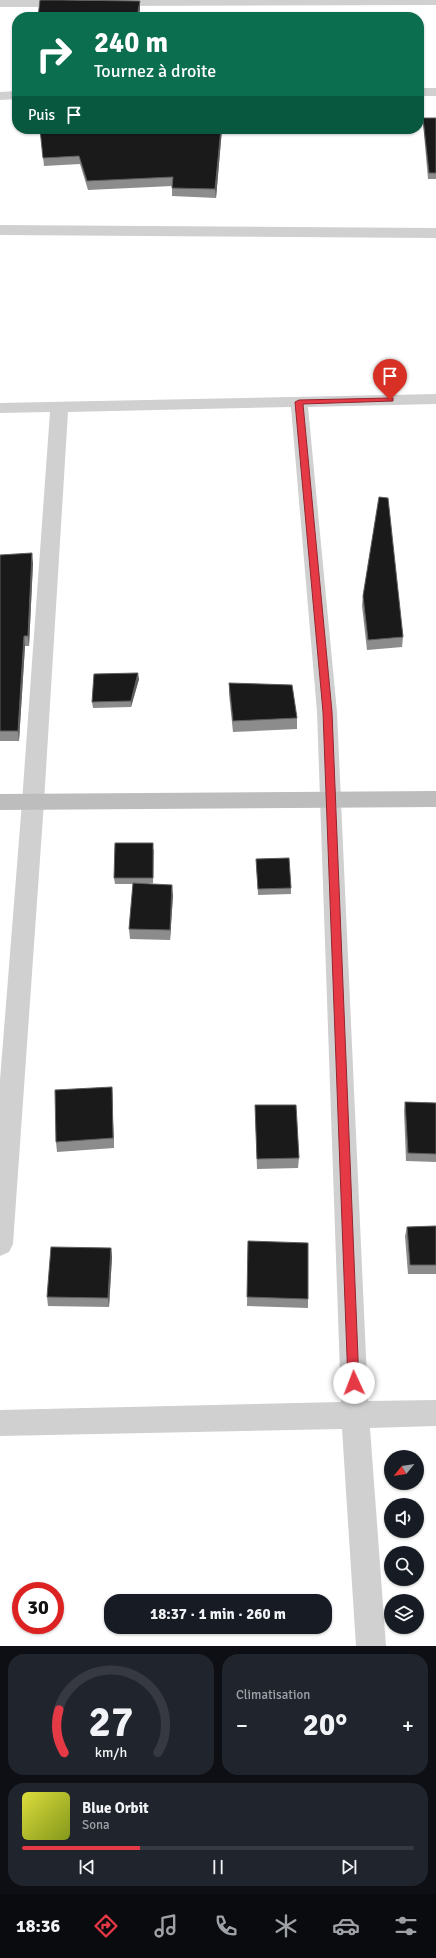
<!DOCTYPE html>
<html lang="fr">
<meta charset="utf-8">
<style>
:root{--surface:#171b24;--page:#20242c;--text:#f1f3f6;--muted:#9ea1a6;--line:#363941;--accent:#e63946}
body{margin:0;font-family:Signika,sans-serif;background:var(--page);color:var(--text);height:100vh;display:flex;flex-direction:column;font-size:15px;white-space:nowrap}
*{box-sizing:border-box;margin:0}
p{font-size:13px;color:var(--muted)}
.icon{flex:none;width:22px;height:22px;fill:none;stroke:currentColor;stroke-width:2;stroke-linecap:round;stroke-linejoin:round}
.map{position:relative;height:1646px;overflow:hidden}
.drawer{display:flex;flex-direction:column;gap:8px;padding:8px;background:#0d0f14;flex:1}
.drawer>*{flex:none}
.guide{position:absolute;left:12px;top:12px;width:412px;height:122px;border-radius:16px;box-shadow:0 1px 3px #0004;background:#0b6e4f;color:#fff;overflow:hidden}
.needle{width:26px;rotate:240deg}
.fabs{position:absolute;left:384px;top:1450px;display:grid;gap:8px}
.fabs a{display:grid;place-items:center;width:40px;height:40px;border-radius:50%;background:var(--surface);box-shadow:0 1px 3px #0004;font-size:20px}
.speed{position:absolute;left:12px;top:1582px;display:flex;gap:8px;font-size:20px;font-weight:700;text-align:center}
.speed>*{display:grid;place-content:center;width:52px;height:52px;border-radius:50%;background:var(--surface);box-shadow:0 1px 3px #0004;line-height:1}
.speed .limit{border:6px solid #d22;background:#fff;color:#111}
.pin{position:absolute;display:grid;place-items:center;width:34px;height:34px;color:#fff;margin:-41px -17px;border-radius:50% 50% 50% 0;rotate:-45deg;box-shadow:0 0 4px #0007}
.pin .icon{rotate:45deg}
.me{position:absolute;width:44px;margin:-22px;rotate:358deg;stroke-linejoin:round;filter:drop-shadow(0 0 3px #0008)}
.turn{display:flex;align-items:center;gap:14px;height:84px;padding:0 16px;font-size:18px}
.turn .icon{width:52px;height:52px;stroke-width:2.5}
.turn b{display:block;font-size:28px;line-height:34px}
.then{display:flex;align-items:center;height:38px;padding:0 16px;background:#0003;gap:8px;font-size:15px}
.big{font-size:30px;font-weight:800;line-height:1.1}
.drawer .card{flex:1;display:flex;flex-direction:column;justify-content:center;gap:6px;min-width:0;padding:0 14px;border-radius:16px;background:var(--page)}
.drawer .dial{align-items:center;gap:0}
.dial svg{height:104px;overflow:visible;fill:none;stroke:var(--line);stroke-width:7;stroke-linecap:round;text-anchor:middle}
.dial text{fill:var(--text);stroke:none}
.song{display:flex;align-items:center;gap:12px}
.cover{width:48px;height:48px;border-radius:6px;background:linear-gradient(135deg,hsl(60 70% 55%),hsl(70 70% 35%))}
.played{height:4px;border-radius:2px;background:linear-gradient(90deg,var(--accent) 30%,var(--line) 30%)}
.keys{display:flex;justify-content:space-around;direction:ltr}
.heat{display:flex;justify-content:space-between;align-items:center;font-size:22px;direction:ltr}
.drawer .tiles{flex:1;display:grid;gap:8px;grid-template-columns:1fr 1fr}
.card:last-child{grid-column:span 2}
.trip{position:absolute;left:104px;top:1594px;width:228px;height:40px;border-radius:16px;background:var(--surface);box-shadow:0 1px 3px #0004;font-weight:800;line-height:40px;text-align:center}
.dock{display:flex;height:64px;justify-content:space-around;align-items:center;background:#090b0e;color:var(--muted)}
.dock .icon{width:28px;height:28px}
.dock .selected{color:var(--accent)}
.dock b{font-size:18px;color:var(--text)}
.map>svg:first-child{display:block}
</style>
<div class="map">
<svg width="436" height="1646" viewBox="0 0 436 1646">
<rect width="100%" height="100%" fill="#fff"/>
<g fill="none" stroke-linecap="round" stroke-linejoin="round">
<path fill="#d0d0d0" fill-rule="evenodd" d="M0,0H74L76,3L74,6L69,7H0Z
M105,0H436V5L111,6L106,5L104,2Z
M419,88H436V96H419Z
M17,91V99L0,100V92Z
M0,225L436,228V238L0,235Z
M436,394V404L308,407L337,712L368,1401L436,1400V1426L370,1428L386,1646H356L342,1429L0,1436V1410L341,1402L317,712L291,407L68,412L44,802L13,1244L9,1252L0,1256V1080L22,802L50,412L0,413V403Z"/>
<path fill="#bdbdbd" fill-rule="evenodd" d="M436,791V807L0,810V794Z"/>
</g>
<path fill="#8c8c8c" d="M423,118H436V179H428L423,123Z
M40,129H222L216,198L172,196V186L88,190L80,164L44,166Z
M0,555L33,563L29,646H25L19,741H0Z
M363,596L403,637L402,647L367,650L362,606Z
M139,679L131,707L93,708L92,702Z
M229,683L297,718V729L233,732L229,694Z
M154,849L153,883L136,884L173,895L170,940L130,939L129,929L133,884H115L114,878Z
M256,859L291,888V894L258,895Z
M112,1087L114,1148L57,1152L56,1142Z
M405,1102L436,1103V1162L406,1161L404,1110Z
M255,1105L299,1158L298,1168L257,1169Z
M436,1226V1274H408L405,1236L407,1227Z
M248,1241L308,1299V1308L247,1306Z
M111,1248L112,1257L109,1307L48,1306L47,1297Z"/>
<path fill="#5f5f5f" d="M140,1V10L139,17H137Z
M221,129H222L216,198L215,189Z
M32,553L33,563L29,646L28,636Z
M24,636L25,646L19,741L18,731Z
M138,673L139,679L131,707V701Z
M172,885L173,895L170,940V930Z
M112,1087V1097L114,1148L113,1138Z
M111,1248L112,1257L109,1307L108,1298Z"/>
<path fill="#1a1a1a" stroke="#5f5f5f" d="M40,0H61L140,1L137,17H38Z
M423,118H436V173H429Z
M40,129H221L215,189L172,188L173,177L87,181L79,156L43,158Z
M379,497L388,498L403,637L368,640L363,596Z
M32,553L28,636H24L18,731H0V555Z
M138,673L131,701L92,702L94,674Z
M229,683L292,685L297,718L233,721Z
M115,843H153V878H114Z
M289,858L291,888L258,889L256,859Z
M133,883L172,885L170,930L129,929Z
M112,1087L113,1138L56,1142L55,1090Z
M405,1102L436,1103V1154L408,1153Z
M255,1105H296L299,1158L257,1159Z
M436,1226V1265H410L407,1227Z
M248,1241L308,1243V1299L247,1297Z
M51,1247L111,1248L108,1298L47,1297Z"/>
<path fill="#e63946" stroke="#96252e" d="M390,398H393V401L303,404L332,712L359,1383L358,1387L354,1388L349,1387L348,1383L323,712L295,402L299,400Z"/>
</svg>
<div class="fabs">
<a><svg class="needle" viewBox="-14 -14 28 28"><path d="M0-13l5 13h-10z" fill="#e53935"/><path d="M0 13l5-13h-10z" fill="#9ea1a6"/></svg></a>
<a><svg class="icon" aria-label="sound" viewBox="0 0 24 24"><path d="M4 9h4l5-4v14l-5-4H4zM17 9q2 3 0 6"/></svg></a>
<a><svg class="icon" aria-label="search" viewBox="0 0 24 24"><circle cx="10" cy="10" r="6"/><path d="M15 15l6 6"/></svg></a>
<a><svg class="icon" aria-label="layers" viewBox="0 0 24 24"><path d="M12 4l9 5-9 5-9-5zM3 14l9 5 9-5"/></svg></a>
</div>
<div class="speed"><div class="limit">30</div></div>
<div class="pin" style="left:390px;top:400px;background:#d93025"><svg class="icon" aria-label="arrive" viewBox="0 0 24 24"><path d="M6 21V4h12l-3 4 3 4H6"/></svg></div>
<svg class="me" style="left:354px;top:1383px" viewBox="-20 -20 40 40"><circle r="19" fill="#fff"/><path d="M0-13L10 11 0 6-10 11z" fill="#e63946"/></svg>
<div class="trip">18:37 · 1 min · 260 m</div>
<div class="guide">
<div class="turn"><svg class="icon" aria-label="right" viewBox="0 0 24 24"><path d="M7 20v-9h11M14 6l5 5-5 5"/></svg><div><b>240 m</b>Tournez à droite</div></div>
<div class="then">Puis<svg class="icon" aria-label="arrive" viewBox="0 0 24 24"><path d="M6 21V4h12l-3 4 3 4H6"/></svg></div>
</div>
</div>
<section class="drawer">
<div class="tiles">
<div class="card dial"><svg viewBox="0 0 100 80">
<path d="M14 69A42 42 0 1 1 86 69"/>
<path d="M14 69A42 42 0 0 1 10 36" stroke="#e63946"/>
<text x="50" y="56" font-size="32" font-weight="700">27</text>
<text x="50" y="72" font-size="11">km/h</text>
</svg></div>
<div class="card"><p>Climatisation</p>
<div class="heat"><a>−</a><b class="big">20°</b><a>+</a></div>
</div>
<div class="card">
<div class="song"><i class="cover"></i><div><b>Blue Orbit</b><p>Sona</p></div></div>
<div class="played"></div>
<div class="keys"><svg class="icon" aria-label="previous" viewBox="0 0 24 24"><path d="M18 5L8 12l10 7zM5 5v14"/></svg><svg class="icon" aria-label="pause" viewBox="0 0 24 24"><path d="M8 5v14M16 5v14"/></svg><svg class="icon" aria-label="next" viewBox="0 0 24 24"><path d="M6 5l10 7-10 7zM19 5v14"/></svg></div>
</div>
</div>
</section>
<nav class="dock">
<b>18:36</b>
<svg class="icon selected" aria-label="directions" viewBox="0 0 24 24"><path d="M12 3l9 9-9 9-9-9zM9 14v-3h6M13 9l2 2-2 2"/></svg>
<svg class="icon" aria-label="music" viewBox="0 0 24 24"><path d="M9 18V5l10-2v13"/><circle cx="6" cy="18" r="3"/><circle cx="16" cy="16" r="3"/></svg>
<svg class="icon" aria-label="phone" viewBox="0 0 24 24"><path d="M5 4h4l2 5-3 2q2 4 5 5l2-3 5 2v4C11 20 4 13 5 4z"/></svg>
<svg class="icon" aria-label="climate" viewBox="0 0 24 24"><path d="M12 3v18M4 7l16 10M4 17L20 7"/></svg>
<svg class="icon" aria-label="car" viewBox="0 0 24 24"><path d="M5 17H2v-5l4-1 3-4h7l3 4 3 1v5h-3M9 17h6M6 11h13"/><circle cx="7" cy="17" r="2"/><circle cx="17" cy="17" r="2"/></svg>
<svg class="icon" aria-label="filters" viewBox="0 0 24 24"><path d="M4 7h16M4 17h16"/><circle cx="9" cy="7" r="2"/><circle cx="15" cy="17" r="2"/></svg>
</nav>
